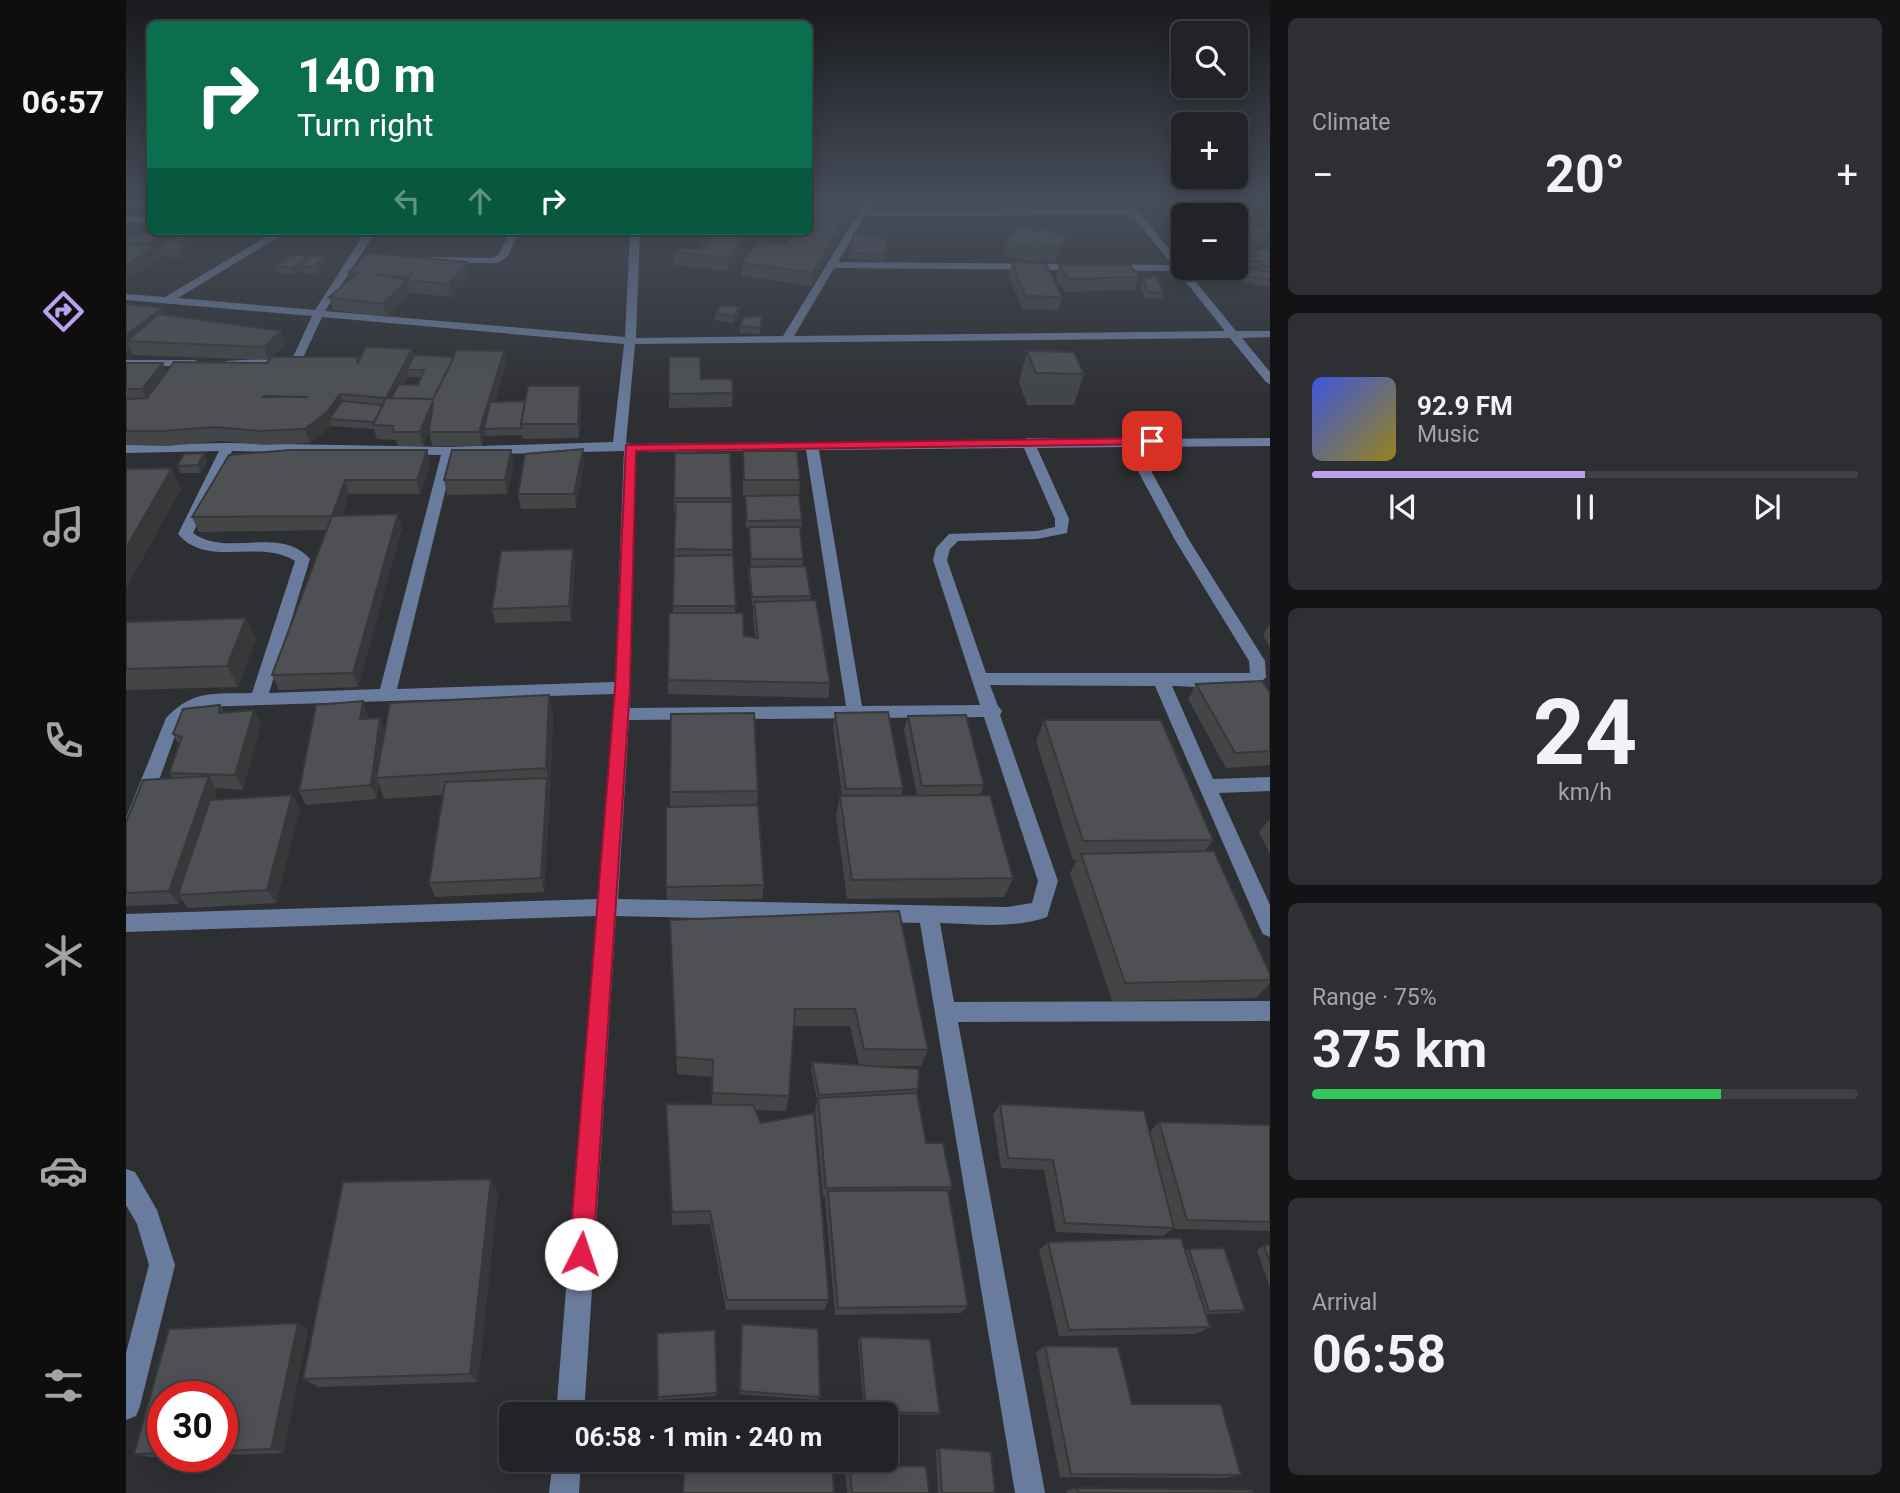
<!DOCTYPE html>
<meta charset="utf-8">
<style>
:root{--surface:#222326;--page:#2e2f32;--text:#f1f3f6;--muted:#a2a4a7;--line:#3f4043;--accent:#bca0f2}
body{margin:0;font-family:Roboto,sans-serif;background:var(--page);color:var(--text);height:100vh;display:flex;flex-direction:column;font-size:26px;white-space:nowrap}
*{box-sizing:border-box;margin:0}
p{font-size:23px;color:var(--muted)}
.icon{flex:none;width:38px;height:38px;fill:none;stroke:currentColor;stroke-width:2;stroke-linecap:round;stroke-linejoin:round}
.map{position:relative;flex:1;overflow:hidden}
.drawer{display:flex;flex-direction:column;gap:18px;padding:18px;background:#131315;width:630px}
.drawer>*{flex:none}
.banner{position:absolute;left:21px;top:21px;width:665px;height:214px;border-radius:10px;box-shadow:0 4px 18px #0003,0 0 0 2px var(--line);background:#0b6e4f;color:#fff;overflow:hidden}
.tools{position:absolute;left:1045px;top:21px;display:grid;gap:14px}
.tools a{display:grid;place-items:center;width:77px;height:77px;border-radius:10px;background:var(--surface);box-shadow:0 4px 18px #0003,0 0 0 2px var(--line);font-size:35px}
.speed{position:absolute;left:21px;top:1381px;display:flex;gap:14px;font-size:35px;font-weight:700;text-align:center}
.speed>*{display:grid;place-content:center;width:91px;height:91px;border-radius:50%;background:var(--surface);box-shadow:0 4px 18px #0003,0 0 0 2px var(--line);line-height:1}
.speed .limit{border:10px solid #d22;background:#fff;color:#111}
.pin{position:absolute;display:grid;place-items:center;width:60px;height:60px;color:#fff;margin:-30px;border-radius:14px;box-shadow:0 4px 10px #0006}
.me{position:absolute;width:77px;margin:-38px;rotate:4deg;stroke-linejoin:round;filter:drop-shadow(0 0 5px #0008)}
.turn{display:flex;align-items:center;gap:24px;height:147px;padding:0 35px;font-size:32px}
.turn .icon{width:91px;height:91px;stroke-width:2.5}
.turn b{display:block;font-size:49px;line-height:60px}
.lanes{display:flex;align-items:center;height:66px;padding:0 35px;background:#0003;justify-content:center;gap:35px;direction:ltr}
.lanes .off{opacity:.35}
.big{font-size:52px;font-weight:700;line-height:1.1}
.drawer .tile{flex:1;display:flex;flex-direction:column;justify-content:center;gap:10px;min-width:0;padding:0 24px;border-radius:10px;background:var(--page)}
.drawer .dial{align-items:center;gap:0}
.dial b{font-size:91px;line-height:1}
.song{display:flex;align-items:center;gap:21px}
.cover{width:84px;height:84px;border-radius:10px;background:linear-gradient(135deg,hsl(230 70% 55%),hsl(50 70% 35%))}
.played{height:7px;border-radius:4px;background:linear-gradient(90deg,var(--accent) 50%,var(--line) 50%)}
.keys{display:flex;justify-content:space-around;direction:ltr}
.heat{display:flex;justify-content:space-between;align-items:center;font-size:38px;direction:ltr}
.charge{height:10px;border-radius:5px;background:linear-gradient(90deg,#34c759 75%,var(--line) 0)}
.trip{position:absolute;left:373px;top:1402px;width:399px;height:70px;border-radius:10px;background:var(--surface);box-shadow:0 4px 18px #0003,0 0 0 2px var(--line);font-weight:700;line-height:70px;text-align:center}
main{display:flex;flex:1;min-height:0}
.menu{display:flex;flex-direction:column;width:126px;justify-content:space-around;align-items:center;background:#0e0e0f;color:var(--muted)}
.menu .icon{width:49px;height:49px}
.menu .on{color:var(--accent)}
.menu b{font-size:32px;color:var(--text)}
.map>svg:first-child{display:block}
</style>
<main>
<nav class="menu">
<b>06:57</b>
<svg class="icon on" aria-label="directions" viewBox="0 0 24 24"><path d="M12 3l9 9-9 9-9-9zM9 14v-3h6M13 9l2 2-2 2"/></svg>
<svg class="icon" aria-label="music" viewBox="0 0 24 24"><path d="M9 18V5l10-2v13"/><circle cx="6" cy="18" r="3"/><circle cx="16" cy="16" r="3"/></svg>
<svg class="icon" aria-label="phone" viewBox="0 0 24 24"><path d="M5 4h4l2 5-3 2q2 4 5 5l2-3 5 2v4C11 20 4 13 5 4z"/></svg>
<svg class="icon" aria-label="climate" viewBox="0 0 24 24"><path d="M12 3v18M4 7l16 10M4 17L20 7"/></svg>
<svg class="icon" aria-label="car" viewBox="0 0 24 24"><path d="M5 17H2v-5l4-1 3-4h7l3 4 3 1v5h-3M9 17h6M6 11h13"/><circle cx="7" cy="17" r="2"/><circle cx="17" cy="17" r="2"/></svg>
<svg class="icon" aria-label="filters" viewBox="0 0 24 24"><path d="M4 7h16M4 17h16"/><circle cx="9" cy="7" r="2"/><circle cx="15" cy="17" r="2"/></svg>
</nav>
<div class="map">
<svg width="1144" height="1493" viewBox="0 0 1144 1493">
<rect width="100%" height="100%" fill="#2e2f32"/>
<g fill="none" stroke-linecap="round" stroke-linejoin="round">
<path fill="#6a7c9d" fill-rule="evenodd" d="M740,200H748L742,210L1001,209L997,203L1004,201L1110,331H1144V337L1116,338L1144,372V384L1140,382L1104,338L509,344L500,443L504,444L897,440L902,438L997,440L1002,437L1007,439L1144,438V446L1012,447L1063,540L1139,661L1140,677C1128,693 1066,686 1046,686L1087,779L1144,777V791L1093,793L1144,905V937L1137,934L1134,928L1029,686L864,685L872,706L876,711L874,715L932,881L921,917C888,929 849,924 814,923L828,1002L1144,1001V1021L832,1022L919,1493H889L794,923L490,916L458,1414H430L470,916L0,932V914L472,899L488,694L75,707L53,725L10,843L7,849L0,851V818L40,718C67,689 90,694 126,693L169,561C133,538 82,569 52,534L93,451L0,453V445L101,443L322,447L487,442L498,344L196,317L175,362L104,366L100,365V361L167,357L186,316L0,300V294L39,297L150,231H162L52,298L189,310L240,231H250L199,311L499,337L504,231H514L510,338L657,336ZM1006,215L1046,265L712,262L739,216ZM708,268L1051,271L1099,331L668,336ZM999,447L1049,540L1123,661L1124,673H860L821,560L824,549L832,541L911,539L941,533L943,519L911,448ZM898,448L929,519V527L911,531L823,534L810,548L807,560L854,705L736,706L693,450ZM680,450L720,706L504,708L510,452ZM106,451L315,455L254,689L143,693L184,559C154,525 101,558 67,533ZM498,451L489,682L271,689L328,455ZM858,717L912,881L906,903L881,907L492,899L503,720Z
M0,215L24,218V224L0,221Z
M384,231H394L382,256L372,263H305L300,260L305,257L367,258L373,254Z
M0,360H69L75,363L69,366H0Z
M0,1169L9,1172L31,1210L49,1265L14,1406L10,1416L0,1420V1353L23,1265L11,1224L0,1205Z
M427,1460H455L453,1493H423Z"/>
</g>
<path fill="#434547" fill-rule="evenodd" d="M699,200H738L737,201H730L728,206H730L728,219L714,236L686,286L616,276V263L660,244Z
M887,200H932L934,203L933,209L894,210Z
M1071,200H1089L1087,204L1072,203Z
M1099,200H1116L1114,206L1101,205Z
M1054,203L1073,208L1071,214L1057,215V221H1047L1046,216L1048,210H1052Z
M1082,207L1095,215H1080Z
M1110,210L1136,218L1134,225L1119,223V225L1140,236L1138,243L1117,240L1118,249L1115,255L1117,259L1118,255H1123L1126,248L1144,251V287L1106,280L1109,270L1099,269L1098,268H1110V238H1113L1114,229H1110V215H1108ZM1118,265L1119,267L1132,268L1133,270L1117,267Z
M924,228L923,231L942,235L939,247L929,262L916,259L913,263L877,255L880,243Z
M331,231H353L349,234L331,233Z
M541,231H614L611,237H618V250L602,271L549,265L548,252L574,249V243L541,239Z
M35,235L38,242L31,246L32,249L74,237L62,246L64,251L56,258L35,256L36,257L0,282V240Z
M762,239L757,262L722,258L723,252Z
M341,262L344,275L326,297L284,293L283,291L284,293L261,317L207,310L203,297L225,279L223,272Z
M886,262L936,297L932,310L896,309L883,275Z
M199,264L191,275L179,273L177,268L168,274L151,273L149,266Z
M933,265L1013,277L1009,290L939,292L930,278Z
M1017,279L1038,293L1035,299L1019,298L1015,285Z
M0,304L40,315L159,344L146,357L233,359L288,355L328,357L378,351L380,364L369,402L399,401L454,386L455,400L453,438L397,439L396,435L359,436V435L356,446H306L303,432L297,446H272L270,440L251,439L248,429L205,426L184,443L139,445L96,441L42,446L0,445V363L41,371L141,363L142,360L7,355L5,350L0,352ZM283,376V377H295L292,385L278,384Z
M614,307V314L607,323L589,320L590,313Z
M636,316L634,334L614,333V326Z
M901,351L958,374L948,405H901L893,382Z
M543,357L575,379L607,393L606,407L543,408Z
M301,450L304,464L294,494H223L216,515L276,528L232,687L153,690L146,675L201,530L73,532L66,517Z
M617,451L674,480L673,495H617Z
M604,453L607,555L609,613L618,636L629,637L627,617V605H626L622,574L623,567H625L623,528H620L619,496L676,520V528H674L677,559L676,566L685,596L684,600L704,683L702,698L542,694V680L547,613L549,512H548V498Z
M81,460L75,473H55L51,466Z
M388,464L381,494L321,495L318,480Z
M458,464L450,508L395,509L392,494Z
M447,549L449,564L445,621L369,623L366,609Z
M120,618L130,639L112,687L0,690V622Z
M1144,624V648L1137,635Z
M1070,684L1144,693V765L1100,768L1062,699Z
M423,695L427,715L424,792L418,892L309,897L303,883L317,795L258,799L253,784L251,799L180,805L173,791L237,701L242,716V719L254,718L259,731Z
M94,705L98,713L128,710L135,724L117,790L90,788L91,791L88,800L166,795L174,809L150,903L62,908L55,898L53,904L0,906V822L47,778L43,773L53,744L47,734Z
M709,713L777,788L775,796L791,795L778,730L782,716L858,785L854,795L887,878L878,897L721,899L710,816L714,796H716L707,728Z
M918,720L1087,840L1079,851L1144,974V983L1130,998L986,1001L944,873L951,860H947L910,741Z
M632,791L631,805L638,885L636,899L541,900L540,887L589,806H544V792Z
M1144,819V854L1133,832Z
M773,911L802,1050L795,1066H739L792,1089L790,1093L800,1143L826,1187L823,1192L842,1306L835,1313L709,1315L699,1201L700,1197H697L689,1109L691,1101L685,1068L686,1062L733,1065L724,1026H668L663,1096L660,1111L629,1110L703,1300L698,1310H600L584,1224L546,1225V1212L586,1104L587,1077L551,1074L544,920Z
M874,1104L1024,1132L1033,1122L1144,1125V1231L1049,1229L1036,1181L1048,1228L1037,1236L930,1232L918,1170L875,1168L867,1115Z
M372,1193L352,1382L192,1387L177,1379Z
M922,1242L1059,1251L1063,1249L1119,1310L1112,1313L1079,1314L1084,1327L1070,1334L933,1336L913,1250Z
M1138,1245H1144V1288L1131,1250Z
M172,1323L182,1330L157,1453L96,1455V1396H37V1456H61L23,1457L8,1454L43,1329Z
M615,1328L694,1397L692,1400L613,1394Z
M589,1330L590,1396L532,1400V1397Z
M734,1337L814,1413L811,1415L738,1414L732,1340Z
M919,1346L1006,1404L1115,1475L1100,1478L934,1477L910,1352Z
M813,1448L869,1493H812L810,1450Z
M724,1467L803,1493H721L719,1470Z
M951,1488L1127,1493H941L940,1490Z"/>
<path fill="#37383a" d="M7,201L10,207L2,212L0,205Z
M730,206L728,219L714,236L686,286L687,273L715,224Z
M71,231L74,237L62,246L64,251L56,258L53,251L55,244Z
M608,231H614L606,246V233Z
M35,235L38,242L31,246L36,257L1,282L0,266L15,248Z
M942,235L939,247L929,262L933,249Z
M618,237V250L602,271V258Z
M182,257L177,266V268L168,274L166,268Z
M197,257L199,264L191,275L189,268Z
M341,262L344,275L326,297L323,284Z
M281,280L284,293L261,317L257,304Z
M614,307V314L607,323V316Z
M36,308L42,321L1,341L5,350L2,352L0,348V335Z
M155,331L159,344L142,360L138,347Z
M286,349L290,362L281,370L283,376L267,405L260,398Z
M378,351L380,364L361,429H358L359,435L356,446L353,432Z
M37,363L43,377L22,403L16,389Z
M454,386L455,400L453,438L452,424Z
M214,394L219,408L203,419L205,426L184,443L179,429Z
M307,401L310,415L297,446L294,432Z
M457,449L458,464L450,508L448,494Z
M301,450L304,464L294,494L291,480Z
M385,450L388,464L381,494L379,480Z
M78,453L81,460L75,473L72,465Z
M46,468L55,489L0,589V548Z
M219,480L223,494L211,530L206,516Z
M272,514L276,528L232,687L227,673Z
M447,549L449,564L445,621L443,606Z
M120,618L130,639L112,687L101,666Z
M423,695L427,715L424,788L420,768Z
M237,701L242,716L240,734L234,719Z
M128,710L135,724L117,790L109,775Z
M254,718L259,732L250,778L253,784L251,799L245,785Z
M83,776L91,791L56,894L52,895L55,898L53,904L43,891Z
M421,778L424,792L418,892L415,878Z
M166,795L174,809L150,903L141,890Z
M365,1179L372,1193L352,1382L344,1374Z
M172,1323L182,1330L157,1453L145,1449Z"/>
<path fill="#4e5053" stroke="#37383a" stroke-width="2" fill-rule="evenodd" d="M0,200L7,201L0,205Z
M682,200L730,206L715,224L687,273L616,263L632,240L660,244L668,231H682V220L690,221L682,219Z
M699,200H729L728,203Z
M893,200H932L934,203L896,204Z
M1054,203L1070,204L1073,208H1057Z
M1082,207L1095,208V215L1083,213Z
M1048,210L1070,211L1071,215L1049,214Z
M1110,210L1135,213L1136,218L1118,217L1119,223L1110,222V217H1112Z
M1116,224L1140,228V236L1116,233Z
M892,226L915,231L918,227L924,228L922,231L942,235L933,249L919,246L917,250L880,243Z
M55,231H71L55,244L62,245L53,251L31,249Z
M582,231H608L606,233Z
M11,232L35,235L21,244L0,243V240Z
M578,233L618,237L602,258L548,252L553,248L575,249L584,239L574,238Z
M728,233L762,239L758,255L723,252Z
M1110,238L1117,239L1118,249L1110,248Z
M0,243L30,245L0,266Z
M1126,248L1143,249L1144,251V267H1139L1135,261H1122L1118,255L1131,256Z
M1110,252L1114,253L1118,263H1110Z
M243,253L341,262L323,284L281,280L287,271L281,278L248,274L281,280L257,304L203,297L232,273L223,272Z
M167,255L197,257L189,268L177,266L182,257L166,268L149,266Z
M886,262L920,263L936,297L899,296Z
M1003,264L1013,277L942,279L933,265Z
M1111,266L1144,272V280L1109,274Z
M1031,276L1038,293L1022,292L1017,279Z
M0,304L36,308L0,335Z
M595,305L614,307L607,316L590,313Z
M33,314L155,331L138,347L1,341Z
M636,316L635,328L614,326L618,317Z
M240,347L286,349L260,398L214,394L201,412L179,429L133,431L90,427L35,431H0V399L21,398L48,362L141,363L145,357H232L231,364ZM138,396L182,397H137Z
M331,350L378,351L353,432H303L307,401L294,432H268L267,426L247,425L260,398L307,399Z
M901,351L948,352L958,374L910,373Z
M288,355L328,357L307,399L265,398L273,384L292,385L298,370H281Z
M543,357H574L575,379H606L607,393L543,394Z
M0,363H37L16,389H0Z
M402,386H454L452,424H395Z
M216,401L257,405L248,422L203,419Z
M399,401L395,424V428L358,429L364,402Z
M457,449L448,494H392L399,454Z
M165,450H301L291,480H219L206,516L66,517L103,455Z
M326,450H385L379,480H318Z
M617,451H671L674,480H618Z
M78,453L72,465L51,466L58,454Z
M549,453H604L606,498H548Z
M46,468L0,548V469Z
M673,495L676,520L621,521L619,496Z
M550,502H606L607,550L548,549Z
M272,514L227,673L146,675L206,516Z
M623,527H674L677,559H625Z
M447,549L443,606L366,609L375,551Z
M607,555L610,606H547L548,556Z
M680,566L685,596L626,597L623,567Z
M690,600L704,683L542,680L543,613H617L618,636L632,638L628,602Z
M120,618L101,666L0,669V622Z
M1136,681L1144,693V751L1109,753L1070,684Z
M423,695L420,768L250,778L264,703Z
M237,701L234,719L254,718L245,785L173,791L190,705Z
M94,705L93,713L128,710L109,775L43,773L56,737L47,734L57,709Z
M762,712L777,788L720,789L709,713Z
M628,713L632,791L544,792L545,714Z
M840,715L858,785L796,786L782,716Z
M918,720H1035L1087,840L957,841Z
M83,776L43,891L0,893V822L17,780Z
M421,778L415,878L303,883L319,782Z
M166,795L141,890L52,895L84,800Z
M864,795L887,878L726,880L714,796Z
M632,805L638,885L540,887V807Z
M1088,851L1144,974V980L999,983L955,854Z
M773,911L802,1050L738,1049L729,1009H669L663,1096L586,1093L587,1060L550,1057L544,920Z
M686,1062L793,1069L792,1089L693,1095Z
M791,1093L800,1143H817L826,1187L700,1188L692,1098Z
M540,1104L627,1105L635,1123L688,1113L703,1300H601L584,1211L546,1212Z
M874,1104L1018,1111L1048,1228L939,1223L927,1160L882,1158Z
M1033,1122L1144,1125V1222L1061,1220Z
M365,1179L344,1374L177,1379L217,1182Z
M822,1190L842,1306L712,1308L702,1191Z
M1055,1238L1084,1327L943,1330L922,1242Z
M1138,1245H1144V1263Z
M1098,1248L1119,1310L1083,1311L1063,1249Z
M172,1323L145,1449L96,1451V1396H37V1453L8,1454L43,1329Z
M616,1324L692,1329L694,1397L614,1391Z
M589,1330L591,1393L532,1397L531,1333Z
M734,1337L804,1339L814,1413L740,1412Z
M919,1346L992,1347L1006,1404H1095L1115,1475L945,1474Z
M813,1448L865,1452L869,1493H816Z
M559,1460H706L708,1493H557Z
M800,1466L803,1493H726L724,1467Z
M951,1488L1126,1490L1127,1493H952Z"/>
<linearGradient id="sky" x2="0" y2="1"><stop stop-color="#191a1c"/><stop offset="0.49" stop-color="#464d5a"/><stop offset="1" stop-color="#464d5a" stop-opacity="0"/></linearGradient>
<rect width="1144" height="409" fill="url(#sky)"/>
<path fill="#e11d48" stroke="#92132f" stroke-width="2" d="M1026,438L1030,439V444L510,451L504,688L467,1254L463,1262L455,1265L447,1262L443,1254L489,688L500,445Z"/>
</svg>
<div class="tools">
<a><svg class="icon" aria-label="search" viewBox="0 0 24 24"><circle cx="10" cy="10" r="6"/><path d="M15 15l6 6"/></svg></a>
<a>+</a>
<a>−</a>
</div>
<div class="speed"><div class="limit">30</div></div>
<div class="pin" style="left:1026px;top:441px;background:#d93025"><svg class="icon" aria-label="arrive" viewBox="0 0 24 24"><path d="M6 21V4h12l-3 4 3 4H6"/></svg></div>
<svg class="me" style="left:455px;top:1254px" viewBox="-20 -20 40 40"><circle r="19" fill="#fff"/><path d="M0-13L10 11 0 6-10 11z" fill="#e11d48"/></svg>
<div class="trip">06:58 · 1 min · 240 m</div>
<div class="banner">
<div class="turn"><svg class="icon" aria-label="right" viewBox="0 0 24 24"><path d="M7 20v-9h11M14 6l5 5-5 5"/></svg><div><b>140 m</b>Turn right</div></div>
<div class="lanes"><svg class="icon off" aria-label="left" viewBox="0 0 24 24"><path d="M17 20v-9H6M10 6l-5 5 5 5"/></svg><svg class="icon off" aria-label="ahead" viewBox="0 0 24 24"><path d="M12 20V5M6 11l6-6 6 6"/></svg><svg class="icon" aria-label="right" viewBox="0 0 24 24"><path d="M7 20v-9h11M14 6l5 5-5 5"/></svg></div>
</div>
</div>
<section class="drawer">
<div class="tile"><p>Climate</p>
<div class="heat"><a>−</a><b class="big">20°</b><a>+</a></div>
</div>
<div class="tile">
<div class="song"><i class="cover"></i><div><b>92.9 FM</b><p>Music</p></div></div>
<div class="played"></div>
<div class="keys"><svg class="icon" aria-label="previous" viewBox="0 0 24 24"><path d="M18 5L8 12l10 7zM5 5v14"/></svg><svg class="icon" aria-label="pause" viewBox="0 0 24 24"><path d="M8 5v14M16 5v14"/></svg><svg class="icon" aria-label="next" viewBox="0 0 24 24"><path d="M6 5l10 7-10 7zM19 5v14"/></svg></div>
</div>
<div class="tile dial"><b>24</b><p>km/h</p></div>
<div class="tile"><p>Range · 75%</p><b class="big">375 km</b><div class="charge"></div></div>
<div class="tile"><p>Arrival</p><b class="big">06:58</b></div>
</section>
</main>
